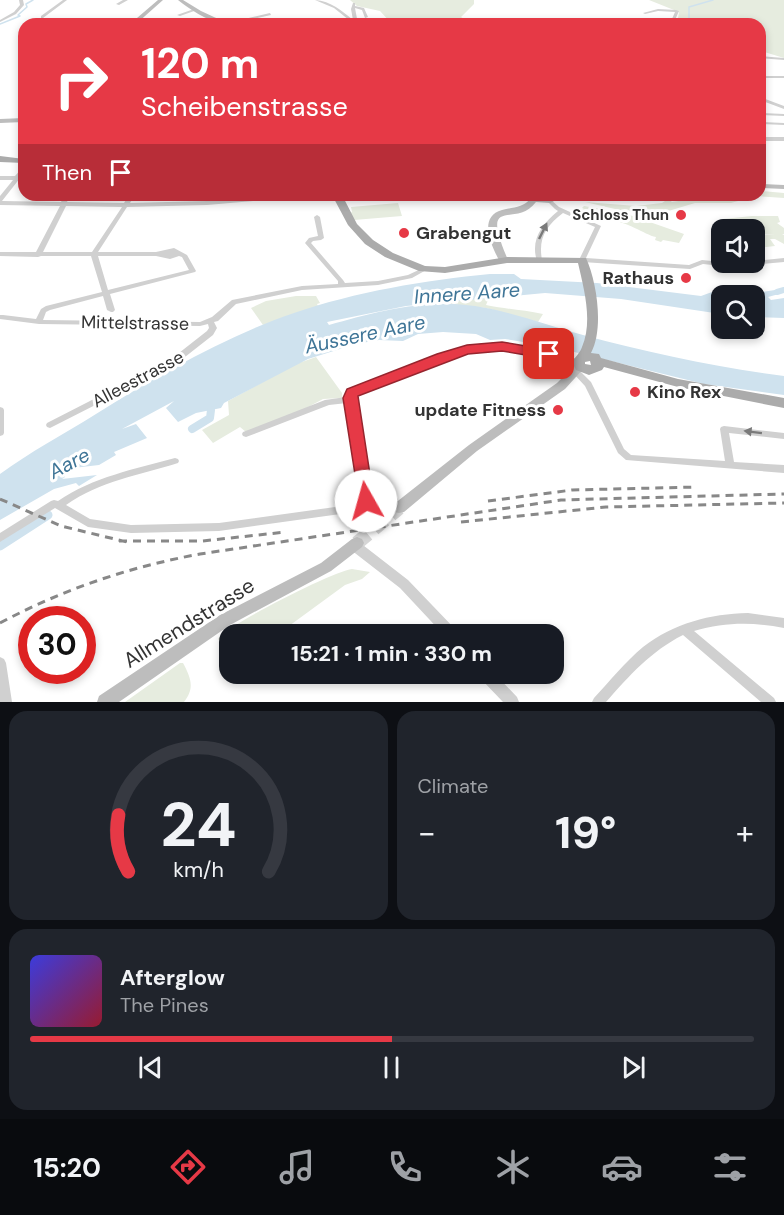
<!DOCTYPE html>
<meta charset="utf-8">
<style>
:root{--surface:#171b24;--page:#20242c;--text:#f1f3f6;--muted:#9ea1a6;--line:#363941;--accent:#e63946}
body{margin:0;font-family:"DM Sans",sans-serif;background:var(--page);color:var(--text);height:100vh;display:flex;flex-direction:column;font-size:22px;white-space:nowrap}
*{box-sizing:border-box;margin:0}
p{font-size:20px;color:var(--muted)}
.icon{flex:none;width:33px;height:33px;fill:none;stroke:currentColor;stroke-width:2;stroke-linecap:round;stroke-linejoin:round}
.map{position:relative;height:702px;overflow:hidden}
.panel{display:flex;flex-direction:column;gap:9px;padding:9px;background:#0d0f14;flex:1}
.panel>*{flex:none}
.hud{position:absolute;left:18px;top:18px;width:748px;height:183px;border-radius:18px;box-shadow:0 3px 9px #0003;background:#e63946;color:#fff;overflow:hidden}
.buttons{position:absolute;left:711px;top:219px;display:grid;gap:12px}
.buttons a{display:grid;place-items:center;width:54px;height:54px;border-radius:12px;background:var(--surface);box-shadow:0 3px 9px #0003;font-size:30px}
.speed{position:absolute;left:18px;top:606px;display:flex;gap:12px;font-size:30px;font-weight:700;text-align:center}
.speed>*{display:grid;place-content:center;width:78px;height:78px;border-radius:50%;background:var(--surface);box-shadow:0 3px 9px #0003;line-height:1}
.speed .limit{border:9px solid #d22;background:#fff;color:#111}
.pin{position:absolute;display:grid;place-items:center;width:51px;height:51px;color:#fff;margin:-26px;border-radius:12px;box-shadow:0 3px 9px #0006}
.me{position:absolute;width:66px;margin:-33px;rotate:353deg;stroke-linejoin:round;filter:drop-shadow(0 0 4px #0008)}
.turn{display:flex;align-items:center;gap:21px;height:126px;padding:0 24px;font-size:27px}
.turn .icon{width:78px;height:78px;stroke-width:2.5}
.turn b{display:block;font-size:42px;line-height:51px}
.then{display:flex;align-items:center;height:57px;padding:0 24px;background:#0003;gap:12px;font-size:22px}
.big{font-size:45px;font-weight:700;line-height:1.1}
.panel .widget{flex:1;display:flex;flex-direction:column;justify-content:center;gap:9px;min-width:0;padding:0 21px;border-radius:18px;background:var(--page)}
.panel .dial{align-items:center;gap:0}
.dial svg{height:156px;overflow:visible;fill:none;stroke:var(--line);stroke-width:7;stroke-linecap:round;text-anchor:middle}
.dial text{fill:var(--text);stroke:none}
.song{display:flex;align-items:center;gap:18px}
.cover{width:72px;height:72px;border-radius:9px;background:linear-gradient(135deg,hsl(240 70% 55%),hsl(350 70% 35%))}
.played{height:6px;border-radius:3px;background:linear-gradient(90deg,var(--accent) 50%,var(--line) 50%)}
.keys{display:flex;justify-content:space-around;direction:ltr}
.heat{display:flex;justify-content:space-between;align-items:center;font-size:33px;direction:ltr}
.panel .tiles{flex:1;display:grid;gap:9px;grid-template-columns:1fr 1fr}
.widget:last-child{grid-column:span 2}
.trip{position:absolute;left:219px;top:624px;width:345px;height:60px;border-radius:18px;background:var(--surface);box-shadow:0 3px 9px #0003;font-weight:700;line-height:60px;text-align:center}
.tab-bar{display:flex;height:96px;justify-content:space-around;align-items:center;background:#090b0e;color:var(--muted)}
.tab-bar .icon{width:42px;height:42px}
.tab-bar .current{color:var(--accent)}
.tab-bar b{font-size:27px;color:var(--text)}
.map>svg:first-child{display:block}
</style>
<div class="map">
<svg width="784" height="702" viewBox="0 0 784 702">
<rect width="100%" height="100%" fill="#fff"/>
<path fill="#e6ecdf" d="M350,0H474V4L461,17L472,24H414L404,20L392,24L380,11L357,6Z
M649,0H784V58L761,51V46L766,43L761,42L760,24H683L678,18L679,12Z
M761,191L784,193V198L756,196L731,203H695L665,212L651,213L628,212L585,202L636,206L662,203L668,199L672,202L717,195H760Z
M398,203L402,216L354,220L350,213L352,212L351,207Z
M584,206L624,213L684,234L679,243L663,240L661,242L655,240L656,237C643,234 623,218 606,221L607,218C598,213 590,213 581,210L584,209L582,208Z
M752,216H778L780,222L777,223L784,228V234H782L784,235V244L775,239H770L775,246L757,248L755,245V235L775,234H755L754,230L725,228L723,219Z
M296,296H316L320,303L317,304L318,306L263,325L251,308L266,301Z
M489,298L486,305C506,309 523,310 543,314L538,322L486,308L446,304L454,301Z
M316,357L342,393V398L323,399L299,412L246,432L240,427L213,443L202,430L229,415L228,401L296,364Z
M352,569L370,572L362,579L345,585L278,634H230L229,653L218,639C225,626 334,571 352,569Z
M180,663H183C191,678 195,688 184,702H125Z"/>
<path fill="#cfe2ee" d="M490,274H514L521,279L597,283L701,296L712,292L714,296L721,298V314L621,299L545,293L406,306L327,322L329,325C368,314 413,302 454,304C498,306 541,324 583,335C649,353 716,367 784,376V395L704,384L554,347L505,339L490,340L476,334L443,332L418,334L403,341L379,340L356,344L308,359L224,403L221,408L196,413L178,422L166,408L174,401L122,429L136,424L147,438L114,452L116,455L99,465L65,469V477L62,479L97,475L79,486L76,483L54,489L0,520V474C30,452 64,434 96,414C159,375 224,337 294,313C355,292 426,280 490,274Z
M775,290L779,294L768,297L771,300L784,298V318L755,317L754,296L741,295Z"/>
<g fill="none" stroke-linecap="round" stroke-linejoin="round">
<path stroke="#cfe2ee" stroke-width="1.5" d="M0,24L20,16L18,15L27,7L26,4L33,0
M689,24V7L713,0"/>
<path stroke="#cfe2ee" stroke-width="6" d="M777,292L784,290"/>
<path stroke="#cfe2ee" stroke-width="8" d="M192,429L210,418L211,410"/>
<path stroke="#cfe2ee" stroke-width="9" d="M0,546L48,515"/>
<path stroke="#d6d6d6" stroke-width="14" stroke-dasharray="14 8" stroke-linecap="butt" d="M357,543L399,508"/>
<path fill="#d0d0d0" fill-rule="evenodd" d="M19,0H23L24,5L16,14L0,22V20L14,12L20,5Z
M63,0H67L43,18H41V16Z
M123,0H128L119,5L116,4Z
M315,0C331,1 342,11 353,20L351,9L353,3H355V6L364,8L368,17L365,18L362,10L355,8L358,24H354L334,8Z
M194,9L197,10L180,16L177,15Z
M658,9L676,10L679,11L675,20L681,24H677L672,21L660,23L658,22L672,19L675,12L658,11L645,14L643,13Z
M270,13L271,15L230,24H223Z
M760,76H784V78H760Z
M760,97L784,106V109L760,100Z
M760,113L784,114V116L760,115Z
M760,122L784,123V125L760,124Z
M760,137H784V141H760Z
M24,167V173L2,201L61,202L65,195H71L67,202L124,203L129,195H135L130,203L207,201L281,195H304L301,197L207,205L127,207L98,252H156L174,248L187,255L196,271L195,272L110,294L115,310L113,312H111L107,310L103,296L50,310L46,312L43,320L200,322L212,317L232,300L302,286L338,284V281L305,243L309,238L318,236L314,217L317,215L320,217L324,238L321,240L313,241L311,243L343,280L345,283L378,281L408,275L425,267L428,269L412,278L378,285L302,290L236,304L218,321L214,322L217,328L213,335L176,364L50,428L47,427L46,425L47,423L170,360L207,331L209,328L208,324L200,326L39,324L0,319V315H3L36,319L41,309L46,306L102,292L91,256H41L38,257L0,256V252H36L60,206L0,205V196L13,180H0V176H15L22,168ZM66,206L122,207L92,252H43ZM98,256H156L170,259L179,256L182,257L189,270L108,290Z
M550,199L559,207L601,226L586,258L689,265L702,260L731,263L754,262V261L784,258V262L731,267L703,264L690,269L582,262L579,260L595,227L563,213C546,226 538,238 542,260L539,262L537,261C530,240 542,224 558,211L555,209L547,201Z
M484,345C519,344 545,351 578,359L582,362L578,365C556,359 533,352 510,350C458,346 402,373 356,395L354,398L371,498L368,506L362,511L219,531L131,533L88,527L55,508L0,542V533L51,501L54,500L58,501C93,477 135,469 175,458L178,459L179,461L178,463C140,475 100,481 66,505L90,519L131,525L219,523L357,504L361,501V498L347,403L329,405L246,437L243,436L242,434L243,432L325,400L346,397L350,391L403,368L446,354Z
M576,369L579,370L591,382L624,449L631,455L725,461L720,429L721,427L724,426L784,433V439L729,433L734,462L784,465V473L626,460L618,453L585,386L572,372Z
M0,407L3,408L4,410V433L3,435L0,436Z
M748,613L784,618V628C753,622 725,622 694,631L774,698L776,702H761L683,635C651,651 629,676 606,702H592L594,698C610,681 625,662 643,647C674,623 710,614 748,613Z
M0,657L4,659L6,663L12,702H0Z"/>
<path fill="#d0d0d0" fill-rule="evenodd" d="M760,56L784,58V60L760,58Z
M355,541L359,542L408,580L456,630L457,634H443L400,588L351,550L349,546L351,542Z
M479,674H495L517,697L519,702H503L481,679Z"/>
<path fill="#bdbdbd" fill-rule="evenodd" d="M158,0H163L136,24H130Z
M178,0H183L201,11L229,24C211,24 191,10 178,0Z
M24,118V122L0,123V119Z
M760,184L784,185V189L760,188Z
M529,195C537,195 545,197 553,199L554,201L550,203L536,202C515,230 479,192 508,260L506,262H500C492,247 477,217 502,210C514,207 523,208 531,198Z
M580,363L585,367L565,389L477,451L404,512L399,513L394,512L392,508L394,504L469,445L557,383L576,364Z
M357,537L362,539L364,543L362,547L331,571L230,625L119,702H97L99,696L220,615L321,563L352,539Z"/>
<path fill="#ababab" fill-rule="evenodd" d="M0,156L24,159V163L0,162Z
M332,195H342L357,224L373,240L393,253L425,266L445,267L507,257L586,258C597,282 604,329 591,353L599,354L601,358L678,379L784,398V408L678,387L604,367L602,370L589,375L576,370L572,362C575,357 580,353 582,347C593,321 584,289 578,263H507L445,273L419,271L385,257L365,244L348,225ZM590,361L591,365L585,364V362Z"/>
<path stroke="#888" stroke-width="3" stroke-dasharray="8 6" stroke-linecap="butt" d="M0,499L61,526L127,542
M488,501L572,490L697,487
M461,522L606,507L784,503
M119,541H202L286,532
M0,623C64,589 129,567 200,554L561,500L784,494"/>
</g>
<defs><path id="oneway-solid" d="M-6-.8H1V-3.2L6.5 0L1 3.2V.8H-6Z" transform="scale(1.5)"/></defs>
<g fill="#7a7a7a">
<use href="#oneway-solid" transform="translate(543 231) rotate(-64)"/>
<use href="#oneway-solid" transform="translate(753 432) rotate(-173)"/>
</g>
<path fill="#e63946" stroke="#96252e" stroke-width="1.5" d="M502,342L549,350L556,354L549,359L502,351L468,354L358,396L374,501L372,506L366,508L360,506L343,398L347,389L437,354L467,345Z"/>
<g fill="#e63946" stroke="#fff" stroke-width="2">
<circle cx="681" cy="215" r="6"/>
<circle cx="404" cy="233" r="6"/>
<circle cx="686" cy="278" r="6"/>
<circle cx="635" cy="392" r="6"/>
<circle cx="558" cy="410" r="6"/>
</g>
<g text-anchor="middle" stroke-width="6" stroke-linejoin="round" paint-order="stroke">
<g font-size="15" font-weight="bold" fill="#333" stroke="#fff" text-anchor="end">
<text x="669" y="220">Schloss Thun</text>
</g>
<g font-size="18" font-weight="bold" fill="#333" stroke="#fff" text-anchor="start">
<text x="416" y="239">Grabengut</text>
<text x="674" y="284" text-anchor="end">Rathaus</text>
<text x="647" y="398">Kino Rex</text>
<text x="546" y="416" text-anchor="end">update Fitness</text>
</g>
<g font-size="18" fill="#333" stroke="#fff">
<text transform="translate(135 323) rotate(1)" y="6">Mittelstrasse</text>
<text transform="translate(138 379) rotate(-28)" y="6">Alleestrasse</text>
</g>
<g font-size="20" font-style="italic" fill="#3f7597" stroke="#fff">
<text transform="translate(467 293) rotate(-4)" y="7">Innere Aare</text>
<text transform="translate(365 334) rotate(-12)" y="7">Äussere Aare</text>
<text transform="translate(69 463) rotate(-28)" y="7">Aare</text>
</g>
<g font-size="21" fill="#333" stroke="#fff">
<text transform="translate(189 623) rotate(-32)" y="7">Allmendstrasse</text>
</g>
</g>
</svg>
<div class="buttons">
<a><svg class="icon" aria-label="sound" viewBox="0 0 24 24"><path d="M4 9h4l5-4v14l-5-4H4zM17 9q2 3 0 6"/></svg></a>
<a><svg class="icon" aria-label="search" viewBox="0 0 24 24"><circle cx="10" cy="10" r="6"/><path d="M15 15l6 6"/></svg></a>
</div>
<div class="speed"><div class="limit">30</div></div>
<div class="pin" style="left:549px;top:354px;background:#d93025"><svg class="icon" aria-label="arrive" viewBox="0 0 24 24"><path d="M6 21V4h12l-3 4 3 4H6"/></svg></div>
<svg class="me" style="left:366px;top:501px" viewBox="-20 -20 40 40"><circle r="19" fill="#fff"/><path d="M0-13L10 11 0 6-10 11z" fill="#e63946"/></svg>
<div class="trip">15:21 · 1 min · 330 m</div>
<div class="hud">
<div class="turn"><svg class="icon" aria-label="right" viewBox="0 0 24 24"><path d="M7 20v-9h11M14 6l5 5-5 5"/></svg><div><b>120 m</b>Scheibenstrasse</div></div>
<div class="then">Then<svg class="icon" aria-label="arrive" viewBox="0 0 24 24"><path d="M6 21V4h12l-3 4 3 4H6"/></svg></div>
</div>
</div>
<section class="panel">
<div class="tiles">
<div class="widget dial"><svg viewBox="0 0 100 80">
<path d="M14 69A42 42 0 1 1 86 69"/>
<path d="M14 69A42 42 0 0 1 9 40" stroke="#e63946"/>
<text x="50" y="56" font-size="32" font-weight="700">24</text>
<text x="50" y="72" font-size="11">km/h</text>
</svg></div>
<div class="widget"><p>Climate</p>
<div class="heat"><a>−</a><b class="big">19°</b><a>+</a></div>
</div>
<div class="widget">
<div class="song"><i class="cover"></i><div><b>Afterglow</b><p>The Pines</p></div></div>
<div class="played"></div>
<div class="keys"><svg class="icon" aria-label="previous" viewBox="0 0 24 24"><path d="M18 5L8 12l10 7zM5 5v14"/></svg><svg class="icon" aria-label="pause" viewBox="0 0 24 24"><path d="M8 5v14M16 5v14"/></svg><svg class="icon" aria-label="next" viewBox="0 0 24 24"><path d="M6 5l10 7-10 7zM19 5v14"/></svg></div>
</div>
</div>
</section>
<nav class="tab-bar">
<b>15:20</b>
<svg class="icon current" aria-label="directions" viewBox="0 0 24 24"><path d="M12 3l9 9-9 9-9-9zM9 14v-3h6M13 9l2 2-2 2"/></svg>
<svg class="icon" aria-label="music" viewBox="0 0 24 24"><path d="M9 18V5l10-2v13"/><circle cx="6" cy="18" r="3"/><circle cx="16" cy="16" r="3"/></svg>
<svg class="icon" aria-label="phone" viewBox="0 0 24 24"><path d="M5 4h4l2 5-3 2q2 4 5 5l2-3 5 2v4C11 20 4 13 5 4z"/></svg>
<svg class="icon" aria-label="climate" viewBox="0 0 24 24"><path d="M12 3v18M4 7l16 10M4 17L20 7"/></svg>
<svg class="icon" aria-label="car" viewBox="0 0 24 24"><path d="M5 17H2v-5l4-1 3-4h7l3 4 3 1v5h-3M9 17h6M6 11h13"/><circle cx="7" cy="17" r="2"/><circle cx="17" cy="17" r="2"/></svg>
<svg class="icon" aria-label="filters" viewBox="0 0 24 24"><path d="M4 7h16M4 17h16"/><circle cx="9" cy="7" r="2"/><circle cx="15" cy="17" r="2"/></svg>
</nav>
